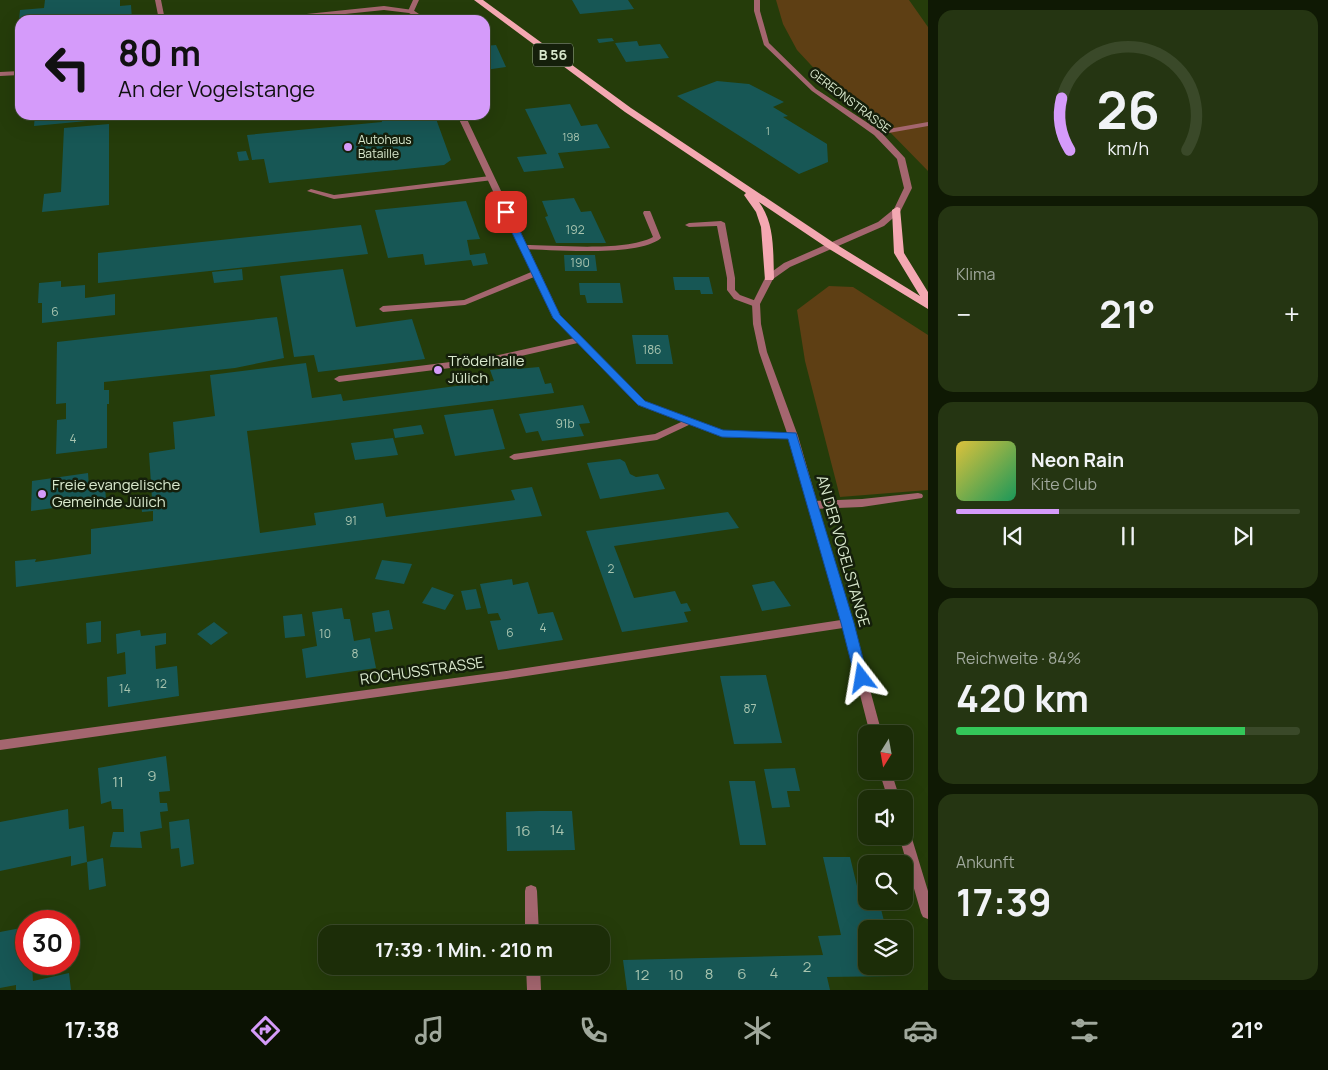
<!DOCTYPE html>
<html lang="de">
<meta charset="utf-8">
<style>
:root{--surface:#1c2d08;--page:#253512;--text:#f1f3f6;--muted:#a0a89c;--line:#3a4929;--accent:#d59bfa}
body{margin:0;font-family:Manrope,sans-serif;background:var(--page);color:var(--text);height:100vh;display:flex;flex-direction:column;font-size:19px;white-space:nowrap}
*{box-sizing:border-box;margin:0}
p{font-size:16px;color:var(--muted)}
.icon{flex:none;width:28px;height:28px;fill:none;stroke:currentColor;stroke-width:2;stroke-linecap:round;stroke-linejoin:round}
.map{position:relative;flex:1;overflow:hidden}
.panel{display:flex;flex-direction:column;gap:10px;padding:10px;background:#0f1904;width:400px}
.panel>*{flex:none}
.hud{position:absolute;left:15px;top:15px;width:475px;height:105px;border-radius:15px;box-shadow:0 5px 20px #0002,0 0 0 1px var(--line);background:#d59bfa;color:#111;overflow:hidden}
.needle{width:32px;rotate:191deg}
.fabs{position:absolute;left:858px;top:725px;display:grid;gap:10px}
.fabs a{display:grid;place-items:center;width:55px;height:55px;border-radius:10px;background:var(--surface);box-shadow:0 5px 20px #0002,0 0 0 1px var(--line);font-size:25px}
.speed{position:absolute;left:15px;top:910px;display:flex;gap:10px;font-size:25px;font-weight:700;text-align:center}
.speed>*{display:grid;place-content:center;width:65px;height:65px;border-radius:50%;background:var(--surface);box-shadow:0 5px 20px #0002,0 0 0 1px var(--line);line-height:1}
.speed .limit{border:8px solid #d22;background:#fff;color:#111}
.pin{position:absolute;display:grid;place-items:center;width:42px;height:42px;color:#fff;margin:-21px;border-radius:10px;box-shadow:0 2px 8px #0006}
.me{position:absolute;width:55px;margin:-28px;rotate:346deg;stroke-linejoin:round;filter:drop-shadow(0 0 4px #0008)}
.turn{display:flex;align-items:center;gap:18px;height:105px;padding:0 20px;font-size:22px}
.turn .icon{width:65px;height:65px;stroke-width:2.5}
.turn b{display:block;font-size:35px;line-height:42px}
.big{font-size:38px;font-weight:700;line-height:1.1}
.panel .card{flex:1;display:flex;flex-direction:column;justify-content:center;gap:8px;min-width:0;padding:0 18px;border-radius:15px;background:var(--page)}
.panel .dial{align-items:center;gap:0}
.dial svg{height:130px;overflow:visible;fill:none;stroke:var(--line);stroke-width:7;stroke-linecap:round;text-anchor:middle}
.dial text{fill:var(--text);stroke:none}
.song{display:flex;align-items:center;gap:15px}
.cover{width:60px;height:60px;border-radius:8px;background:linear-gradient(135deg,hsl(50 70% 55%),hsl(150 70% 35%))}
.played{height:5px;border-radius:2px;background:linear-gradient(90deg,var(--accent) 30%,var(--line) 30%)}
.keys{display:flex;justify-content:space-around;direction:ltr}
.heat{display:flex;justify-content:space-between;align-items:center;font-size:28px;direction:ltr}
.charge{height:8px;border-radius:4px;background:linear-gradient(90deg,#34c759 84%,var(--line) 0)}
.trip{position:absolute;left:318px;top:925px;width:292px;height:50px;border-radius:15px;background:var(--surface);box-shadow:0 5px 20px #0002,0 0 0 1px var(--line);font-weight:700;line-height:50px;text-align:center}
.dock{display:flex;height:80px;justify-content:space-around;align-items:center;background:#0b1203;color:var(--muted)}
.dock .icon{width:35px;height:35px}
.dock .current{color:var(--accent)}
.dock b{font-size:22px;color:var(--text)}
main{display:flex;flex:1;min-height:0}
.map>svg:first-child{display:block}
</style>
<main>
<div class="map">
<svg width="928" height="990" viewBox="0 0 928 990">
<rect width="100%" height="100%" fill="#253c0a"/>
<path fill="#5e3f14" d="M776,0H909L928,27V171L886,128L823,78L797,50L783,24Z
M829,286L853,287L928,335V490L840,497L805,361L797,310Z"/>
<path fill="#175755" d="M45,0H120V6L131,5L132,20H19L20,10L44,8Z
M572,0H628L634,9L580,14Z
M612,38L614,41L599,43L597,39Z
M637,41L639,46L660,44L669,58L626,62L615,43Z
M496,45L506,67L485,70V46Z
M717,81L749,84L784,102L773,107L788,116L783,117L827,144L828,162L799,174L677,96Z
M570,104L581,126L597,124L610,148L558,153L564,168L524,172L517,157L547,154L525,109Z
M35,115H108V119L34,126Z
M380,115H412L414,118L435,116L451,160L444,165L269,183L264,159L252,160L247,135L382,122Z
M109,124V205L42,212L44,194L61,192L64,128Z
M246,151L249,160L239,161L237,152Z
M574,198L581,212L591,211L606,243H556L545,217L548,216L542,201Z
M466,201L480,239L467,240L470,255L485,253L488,264L473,266L471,260L425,265L423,254L388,258L375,210Z
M361,225L368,254L98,283V253Z
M564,255H595L597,271H565Z
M242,269L243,280L214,283L212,272Z
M343,269L356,327L412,319L425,359L318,372L314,355L294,357L280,276Z
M673,277H709L713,294H701L700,290H675Z
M61,281V287L85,285V298L115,294V315L42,323V303H38L39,283Z
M579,283H620L623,303H587L585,295H580Z
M277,317L284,358L235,368L104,382V390H109V404H107V448L56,454L57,420L66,419V403L56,404L57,342Z
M632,335H668L673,364H636Z
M306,363L312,398L341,394L343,401L494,381L490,370L516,367L517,369L539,367L545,384L551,383L554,393L247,431L260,533L316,525L314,513L383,503L386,517L515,500L511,490L532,487L542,516L16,587L15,561L36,559L35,562L91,554V529L153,521V511L142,512L141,501L152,499L149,453L175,449L173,422L215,416L210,375Z
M583,405L590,423L579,424L584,436L542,441L538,431L526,433L519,414Z
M493,409L505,449L455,456L444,415Z
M421,425L424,434L395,438L393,429Z
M393,438L398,455L355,460L351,443Z
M620,459L625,462L630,474L636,477L658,474L665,489L600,499L587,463Z
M88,473L89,487L105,484L106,501L31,511L32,481Z
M728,512L739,528L614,546L634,598L675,591L681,604L687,603L691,611L684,612L688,622L622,632L586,531Z
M382,560L412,564L404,584L375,579Z
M512,579L513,585L528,582L538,614L553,612L563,640L498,650L490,621L501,620L498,613L488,614L480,584Z
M774,581L791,606L762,611L752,585Z
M432,587L454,595L445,610L422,603Z
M476,589L481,608L466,610L461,591Z
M342,608L344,619H350L354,641L370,638L376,668L306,678L302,649L317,646L312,612Z
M389,610L393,629L375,632L372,613Z
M302,614L305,636L285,638L283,616Z
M101,621V642L87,644L86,623Z
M214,622L228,633L211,645L197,634Z
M140,630L141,636L166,633V644L155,646L156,669L177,666L179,696L108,707L107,677L126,674L125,652L117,654L116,634Z
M766,675L782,743L734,744L720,676Z
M166,756L170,791L159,792L160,803H167L168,811L160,812L162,828L140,832L142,848L110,847L113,832H124L123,809H112L111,801L101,804L98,768Z
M795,768L800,791H787L790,807L772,808L764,769Z
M729,781H755L766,845H740Z
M68,809L69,829L84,826L87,862L103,858L106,886L89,890L87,862L71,866V856L0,871V822Z
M539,811H572L575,850L507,851L506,812Z
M189,819L194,864L181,867L179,848L171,849L169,822Z
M823,857H850L859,894H866V901H879L886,929H866V966H896L899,976L827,977L830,990H627L623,960L823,955L818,936L841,935Z
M26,927V964H32L33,981L69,973L71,990H16V985L0,988V932Z"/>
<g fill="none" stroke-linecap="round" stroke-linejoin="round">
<path fill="#a4666f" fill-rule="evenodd" d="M413,0H419L414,11L411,13L408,11Z
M20,71V75L0,76V72Z
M348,115H371C366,119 353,121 347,117Z
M928,122V126L877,135L873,133L877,131Z
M490,176H493V180L334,199L307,191L311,189L334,195Z
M644,211H650L651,213L661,238C640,257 553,250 523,249L519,247L523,245C557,245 624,252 653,237L643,213Z
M721,221L725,223L735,278V290L740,295L759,302L760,304L759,306H753L734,299L727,290V278L717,226L689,227L685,225L689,223Z
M536,270L540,273L539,275L465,305L383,312L379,309L383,306L464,300Z
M579,337L583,340L582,342L490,363L339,382L334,379L339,376L490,357Z
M690,418L695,421L693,423L657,440L514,460L509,457L514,454L655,434Z
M918,493L922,494L923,496L922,498L862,507L813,509L808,505L813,501L862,499Z"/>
<path fill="#a4666f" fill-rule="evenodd" d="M155,0H161L165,20H159Z
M754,0H760V11L769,43L816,89L880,131L905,158L912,188L900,212L884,226L790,267L773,279L760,304L761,324L767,352L798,436L852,623L882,734H870L843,628L513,678L0,750V740L513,670L841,620L789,439L722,437L638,405L552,316L457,115H465L560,315L644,401L723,431L787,433L759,352L753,324L752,304L766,276L784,263L878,222L894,209L904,188L897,159L874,135L812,91L764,45L754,11Z
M384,6L413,10L428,20H421L409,13L384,10L287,20H265L268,18Z
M879,771H891L900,799H888Z
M904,827L908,828L910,832L928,891V919L923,917L921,913L899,836H904Z
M531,885L536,887L537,891L539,934H525V891L526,887Z
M526,966H540L541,990H527Z"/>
<path fill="#f4a8b2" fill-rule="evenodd" d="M474,0H483L631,108L834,243L920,296L894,253L892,210L897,207L900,208L904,253L928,292V309L826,247L759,202C775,224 773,251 774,278L773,280H765L761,227L756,212L744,195L746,193L625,112Z"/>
</g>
<path fill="#1a73e8" stroke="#114b97" d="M503,210H506L511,212L560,315L645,401L723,430L796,433L854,623L868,678L866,682H857L855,678L841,623L788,439L722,437L638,405L553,318L502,212Z"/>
<g fill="#d59bfa" stroke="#151f0b" stroke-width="2">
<circle cx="348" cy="147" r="5"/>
<circle cx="438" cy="370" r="5"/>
<circle cx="42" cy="494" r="5"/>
</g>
<g text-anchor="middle" stroke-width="5" stroke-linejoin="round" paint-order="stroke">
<g font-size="11" fill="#a8c4af">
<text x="768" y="135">1</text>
<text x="571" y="141">198</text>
</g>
<g font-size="12" fill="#d9e8cd" stroke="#151f0b">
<text transform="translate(850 101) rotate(37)" y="4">GEREONSTRASSE</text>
</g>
<g font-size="12" fill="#d9e8cd" stroke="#151f0b" text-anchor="start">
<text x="358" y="144">Autohaus<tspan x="358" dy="14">Bataille</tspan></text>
</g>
<g font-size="12" fill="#a8c4af">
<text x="575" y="234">192</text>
<text x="580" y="267">190</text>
<text x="55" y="316">6</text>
<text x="652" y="354">186</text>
<text x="565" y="428">91b</text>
<text x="73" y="443">4</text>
<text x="351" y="525">91</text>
<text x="611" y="573">2</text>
<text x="543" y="632">4</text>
<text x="510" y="637">6</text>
<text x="325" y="638">10</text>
<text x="355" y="658">8</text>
<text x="161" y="688">12</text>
<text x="125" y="693">14</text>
<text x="750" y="713">87</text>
</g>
<rect fill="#151f0b" stroke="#9eac93" stroke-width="1" x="533" y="43.5" width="40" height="23" rx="4"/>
<g font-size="14" font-weight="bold" fill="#d9e8cd">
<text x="553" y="60">B 56</text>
</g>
<g font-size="15" fill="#d9e8cd" stroke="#151f0b" text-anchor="start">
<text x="448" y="366">Trödelhalle<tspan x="448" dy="17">Jülich</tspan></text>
<text x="52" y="490">Freie evangelische<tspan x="52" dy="17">Gemeinde Jülich</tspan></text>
</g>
<g font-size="15" fill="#d9e8cd" stroke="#151f0b">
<text transform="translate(843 551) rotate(74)" y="5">AN DER VOGELSTANGE</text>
<text transform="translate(422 671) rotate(-8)" y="5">ROCHUSSTRASSE</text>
</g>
<g font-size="15" fill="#a8c4af">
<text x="152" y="781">9</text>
<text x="118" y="787">11</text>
<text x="557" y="835">14</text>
<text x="523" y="836">16</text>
<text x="807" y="972">2</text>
<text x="774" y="978">4</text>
<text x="709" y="979">8</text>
<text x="742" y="979">6</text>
<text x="642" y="980">12</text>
<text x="676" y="980">10</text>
</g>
</g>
</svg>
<div class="fabs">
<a><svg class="needle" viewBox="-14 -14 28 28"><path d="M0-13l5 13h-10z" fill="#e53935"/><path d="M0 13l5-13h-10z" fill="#a0a89c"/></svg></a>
<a><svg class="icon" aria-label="sound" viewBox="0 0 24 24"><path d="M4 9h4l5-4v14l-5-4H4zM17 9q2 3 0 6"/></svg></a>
<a><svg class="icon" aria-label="search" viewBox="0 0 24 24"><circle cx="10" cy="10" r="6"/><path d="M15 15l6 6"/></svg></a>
<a><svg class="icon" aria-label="layers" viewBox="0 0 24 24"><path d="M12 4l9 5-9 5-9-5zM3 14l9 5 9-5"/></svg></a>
</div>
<div class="speed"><div class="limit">30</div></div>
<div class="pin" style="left:506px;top:212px;background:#d93025"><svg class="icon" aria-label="arrive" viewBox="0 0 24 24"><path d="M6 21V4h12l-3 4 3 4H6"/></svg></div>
<svg class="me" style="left:862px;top:678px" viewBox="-20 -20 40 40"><path d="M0-17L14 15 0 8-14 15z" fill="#1a73e8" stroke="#fff" stroke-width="4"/></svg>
<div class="trip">17:39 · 1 Min. · 210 m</div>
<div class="hud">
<div class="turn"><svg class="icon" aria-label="left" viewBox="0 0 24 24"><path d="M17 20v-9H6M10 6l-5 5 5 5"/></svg><div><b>80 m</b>An der Vogelstange</div></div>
</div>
</div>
<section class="panel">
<div class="card dial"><svg viewBox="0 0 100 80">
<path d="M14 69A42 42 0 1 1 86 69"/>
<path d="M14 69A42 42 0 0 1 9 37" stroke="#d59bfa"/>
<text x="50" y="56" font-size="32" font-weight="700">26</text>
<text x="50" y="72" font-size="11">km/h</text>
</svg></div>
<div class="card"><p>Klima</p>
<div class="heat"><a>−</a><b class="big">21°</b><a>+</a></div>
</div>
<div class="card">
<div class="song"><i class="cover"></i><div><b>Neon Rain</b><p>Kite Club</p></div></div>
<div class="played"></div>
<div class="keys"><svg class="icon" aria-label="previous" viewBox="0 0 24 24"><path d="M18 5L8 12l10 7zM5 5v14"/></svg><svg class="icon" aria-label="pause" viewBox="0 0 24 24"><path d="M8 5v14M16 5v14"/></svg><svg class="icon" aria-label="next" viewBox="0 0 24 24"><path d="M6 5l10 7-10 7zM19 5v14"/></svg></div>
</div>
<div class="card"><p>Reichweite · 84%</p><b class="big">420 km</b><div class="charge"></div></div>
<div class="card"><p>Ankunft</p><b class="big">17:39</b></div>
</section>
</main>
<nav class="dock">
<b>17:38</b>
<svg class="icon current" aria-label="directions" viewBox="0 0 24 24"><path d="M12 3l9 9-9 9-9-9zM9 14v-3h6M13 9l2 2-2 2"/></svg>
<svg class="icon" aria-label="music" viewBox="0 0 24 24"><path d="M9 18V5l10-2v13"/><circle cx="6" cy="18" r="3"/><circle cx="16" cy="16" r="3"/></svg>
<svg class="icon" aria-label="phone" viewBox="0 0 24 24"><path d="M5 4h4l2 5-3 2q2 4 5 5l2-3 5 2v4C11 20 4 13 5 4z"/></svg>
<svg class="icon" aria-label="climate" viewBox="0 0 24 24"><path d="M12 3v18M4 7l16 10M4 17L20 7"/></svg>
<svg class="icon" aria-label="car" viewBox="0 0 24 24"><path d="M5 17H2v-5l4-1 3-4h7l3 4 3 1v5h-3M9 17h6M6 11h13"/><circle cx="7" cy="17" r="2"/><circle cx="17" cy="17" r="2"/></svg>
<svg class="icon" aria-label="filters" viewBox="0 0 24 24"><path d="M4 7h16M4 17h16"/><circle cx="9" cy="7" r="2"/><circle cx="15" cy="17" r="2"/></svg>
<b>21°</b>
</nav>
